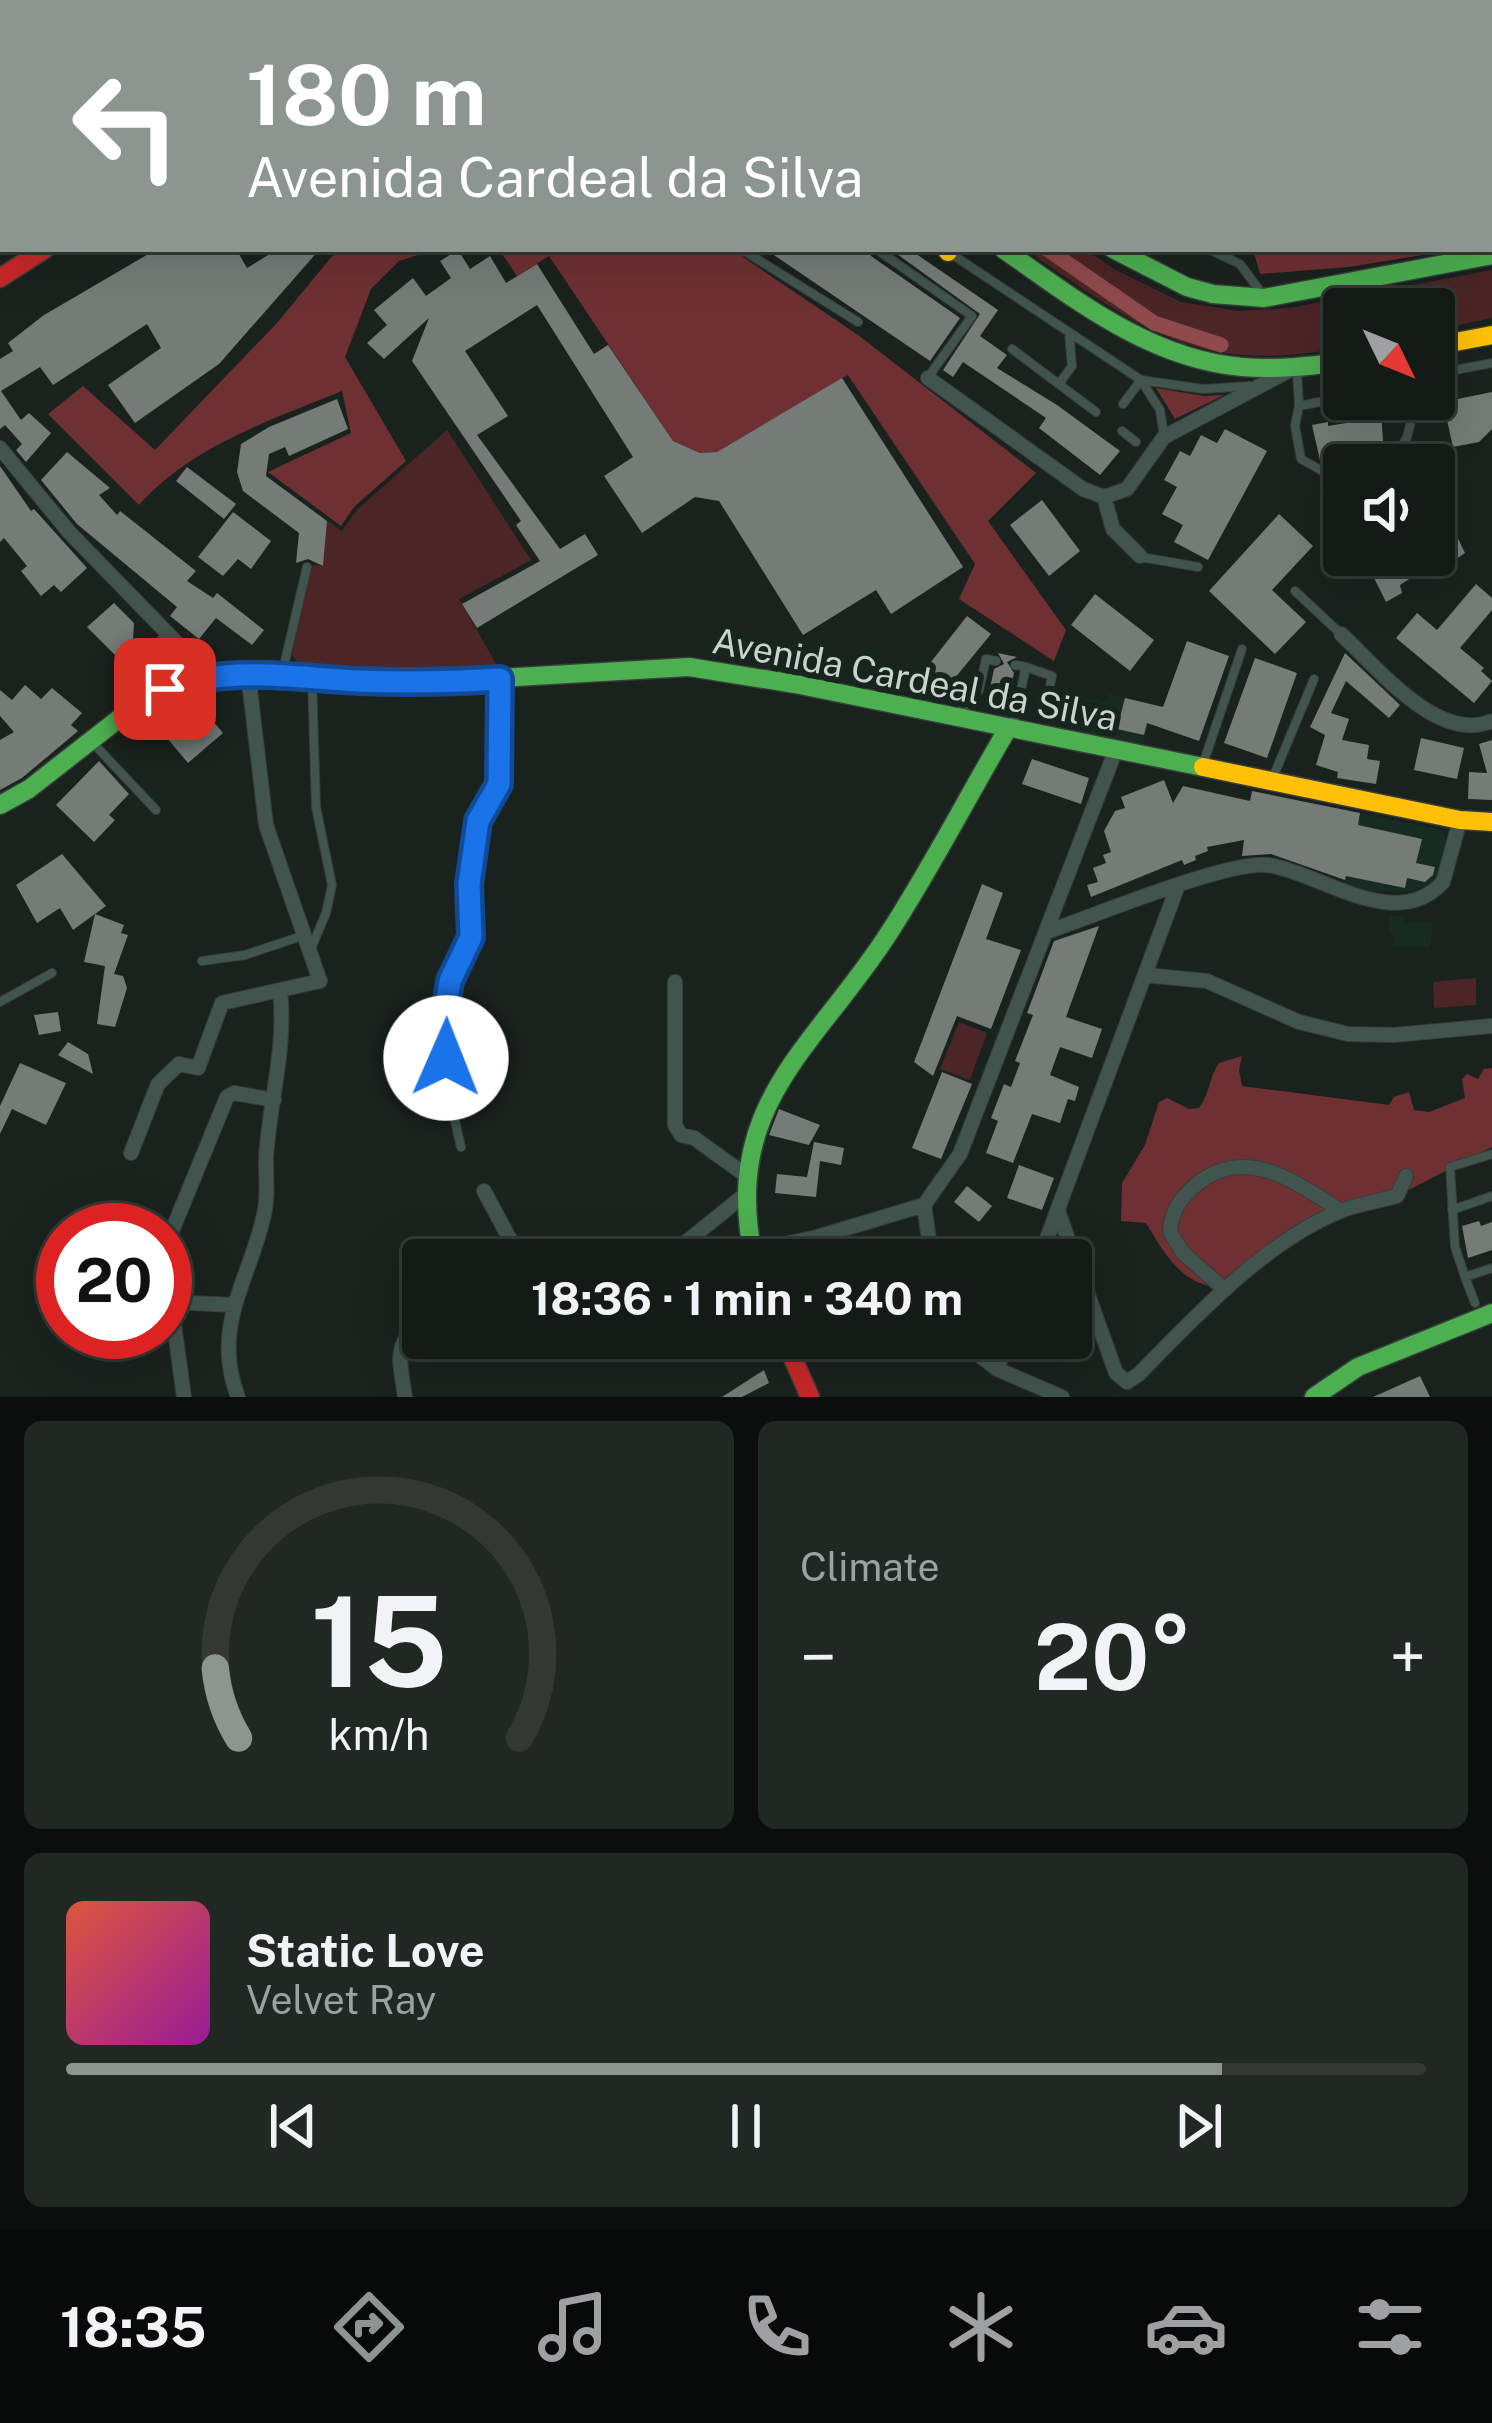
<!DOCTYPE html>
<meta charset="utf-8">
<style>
:root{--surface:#141a16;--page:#212723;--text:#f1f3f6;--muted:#9da1a1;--line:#333835;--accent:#8d9591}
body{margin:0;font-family:"Public Sans",sans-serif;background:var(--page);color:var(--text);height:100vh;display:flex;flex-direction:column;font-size:45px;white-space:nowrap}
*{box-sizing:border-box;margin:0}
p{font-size:39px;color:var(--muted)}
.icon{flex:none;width:66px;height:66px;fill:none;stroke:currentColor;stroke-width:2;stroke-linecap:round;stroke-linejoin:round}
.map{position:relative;height:1397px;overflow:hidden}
.side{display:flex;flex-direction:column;gap:24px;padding:24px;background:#0b0e0c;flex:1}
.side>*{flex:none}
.guide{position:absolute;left:0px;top:0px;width:1494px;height:252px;box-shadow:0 12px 48px #0002,0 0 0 3px var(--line);background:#8d9591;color:#fff;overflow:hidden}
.needle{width:78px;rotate:133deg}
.controls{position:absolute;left:1323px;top:288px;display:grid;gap:24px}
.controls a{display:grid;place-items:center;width:132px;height:132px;border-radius:12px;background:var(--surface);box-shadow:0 12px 48px #0002,0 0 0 3px var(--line);font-size:60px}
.speed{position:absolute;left:36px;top:1203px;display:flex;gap:24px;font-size:60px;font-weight:700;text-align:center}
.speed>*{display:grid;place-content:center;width:156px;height:156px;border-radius:50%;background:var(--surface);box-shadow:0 12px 48px #0002,0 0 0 3px var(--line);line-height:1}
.speed .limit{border:18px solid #d22;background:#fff;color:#111}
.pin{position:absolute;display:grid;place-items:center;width:102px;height:102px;color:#fff;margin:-51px;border-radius:24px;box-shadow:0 6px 18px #0006}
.me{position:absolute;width:132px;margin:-66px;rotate:1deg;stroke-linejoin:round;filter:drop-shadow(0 0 9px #0008)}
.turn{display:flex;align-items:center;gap:42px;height:252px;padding:0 48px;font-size:54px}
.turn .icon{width:156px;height:156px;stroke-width:2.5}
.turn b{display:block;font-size:84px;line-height:102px}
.big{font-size:90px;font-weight:700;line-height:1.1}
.side .widget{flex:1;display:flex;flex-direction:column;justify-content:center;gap:18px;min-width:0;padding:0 42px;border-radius:18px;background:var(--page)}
.side .dial{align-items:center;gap:0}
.dial svg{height:312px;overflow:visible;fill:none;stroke:var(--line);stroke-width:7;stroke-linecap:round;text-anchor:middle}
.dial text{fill:var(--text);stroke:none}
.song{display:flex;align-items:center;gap:36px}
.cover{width:144px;height:144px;border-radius:18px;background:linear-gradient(135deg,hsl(10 70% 55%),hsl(300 70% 35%))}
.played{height:12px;border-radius:6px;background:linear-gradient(90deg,var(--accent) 85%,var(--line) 85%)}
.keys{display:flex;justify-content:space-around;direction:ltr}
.heat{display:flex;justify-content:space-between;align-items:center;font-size:66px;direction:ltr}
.side .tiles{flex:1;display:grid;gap:24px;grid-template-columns:1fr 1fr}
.widget:last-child{grid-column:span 2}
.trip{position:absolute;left:402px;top:1239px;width:690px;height:120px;border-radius:12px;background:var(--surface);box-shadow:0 12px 48px #0002,0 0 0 3px var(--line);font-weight:700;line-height:120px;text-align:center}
.tabs{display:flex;height:192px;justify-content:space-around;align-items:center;background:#080a09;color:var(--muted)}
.tabs .icon{width:84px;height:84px}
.tabs .selected{color:var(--accent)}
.tabs b{font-size:54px;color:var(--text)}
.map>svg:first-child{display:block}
</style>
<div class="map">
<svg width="1492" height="1397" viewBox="0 0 1492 1397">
<rect width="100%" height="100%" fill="#1a221e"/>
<path fill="#172b23" d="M1109,694L1153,705L1143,747L1072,731L1080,697L1106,702Z
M1360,813L1440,829L1449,844L1444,873L1430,885L1406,892L1370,891L1344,884Z
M1390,916H1404V923H1433L1430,947H1393L1394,937L1388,931Z"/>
<path fill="#4c2526" d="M318,0H713L719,3H313Z
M1024,249H1085L1114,269L1181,302L1238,311L1290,308L1492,270V318L1434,330V309H1344V347C1196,377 1140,327 1024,249Z
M447,430L531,560L459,599L499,669L301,670L292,654L311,565L323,566L327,521L342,531L357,510Z
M1476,978V1005L1434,1008L1433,982Z
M959,1022L987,1033L970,1080L940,1069Z"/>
<path fill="#6f3033" d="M338,249H437L399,261L371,289L345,357L406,461L354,507L341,526L268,472L351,433L342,391C271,420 191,446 139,505L48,414L83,386L155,450L277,323Z
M499,249H747L743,257L858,335L1036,473L988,521L1066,630L1054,661L959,599L975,564L848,375L717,452L700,453L673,441L549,256L517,276Z
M1253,249H1428L1429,254L1349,267L1260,274Z
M1156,388L1204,396L1224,395L1175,419Z
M1242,1056L1239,1070L1242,1086L1389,1105L1394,1097L1409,1092L1414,1110L1429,1112L1465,1098L1462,1079L1467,1074L1478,1079L1484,1069L1492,1068V1147L1397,1196L1349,1209L1220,1287C1182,1286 1164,1253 1146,1223L1121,1221L1122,1183L1145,1145L1159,1102L1167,1098L1189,1109L1199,1108C1210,1093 1209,1078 1219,1063Z"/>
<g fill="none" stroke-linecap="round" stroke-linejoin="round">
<path stroke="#8f4a4c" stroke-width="15" d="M654,0L664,3
M375,3L380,0
M0,233L3,231
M1047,249L1154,323L1221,345"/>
</g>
<path fill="#757c78" d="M157,249H236L247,268L278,249H320L219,364L135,423L108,385L161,348L147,324L53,385L40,367L1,391L21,420L29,413L51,433L26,462L16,450L22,444L5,425L0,429V359L13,351L8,343L44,315Z
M765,249H868L871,256L960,318L930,361Z
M890,249H909L998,310L980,336L1007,355L997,368L1057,405L1120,451L1100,475L1039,428L1046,418L963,362L953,377L943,370L980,314Z
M458,250L470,269L490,256L506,283L537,264L594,354L608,345L673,441L700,453L717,452L842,378L963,567L891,614L876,590L803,635L719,501L695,497L642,533L604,476L633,457L537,305L465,351L508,416L477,435L560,549L585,534L598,555L477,628L462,604L540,561L516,525L521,521L412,361L429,318L384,359L367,343L387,325L374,310L413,278L426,296L451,278L440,261Z
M1492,392V429L1479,442L1453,447L1443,402Z
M337,399L348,429L289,456L285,447L269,454L266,476L327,521L323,566L308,559L296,563L299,533L243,491L237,472L241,444L269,427Z
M1381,412L1384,454L1326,463L1320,460L1312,425L1328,422V426L1365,420L1364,415Z
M1225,429L1267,451L1208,560L1174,542L1183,525L1162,514L1177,487L1164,480L1180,451L1190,456L1201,435L1217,443Z
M67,452L110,488L99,495L117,515L120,511L196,571L187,581L213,598L217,593L264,630L252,645L216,618L199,639L170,616L177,607L77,524L41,480Z
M0,466L31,511L34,509L87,568L61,592L54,585L41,596L21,571L27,566L4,538L0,542Z
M187,467L236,504L224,519L176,481Z
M1042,500L1080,551L1049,576L1010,525Z
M233,512L271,541L251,569L238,559L223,576L198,557Z
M1446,513L1465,553L1450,563L1446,555L1400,585L1402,593L1386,602L1368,566L1384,555L1388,561L1398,555H1434V521Z
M1279,514L1313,546L1272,590L1306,622L1275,654L1209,591Z
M1476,584L1492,598V610L1460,648L1484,668L1481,671L1492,681L1474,703L1396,638L1417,613L1437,630Z
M1095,594L1154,640L1130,671L1071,625Z
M114,603L134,623L133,639L115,655L87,627Z
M967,616L991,634L941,695L909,690Z
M1187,641L1229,656L1199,741L1147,723L1144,735L1117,729L1125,698L1163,707Z
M998,653L1017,657L1007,662L1014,673L1006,707L987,703L994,669L1004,664Z
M1345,653L1400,705L1389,718L1346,681L1331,713L1349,719L1342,740L1369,745L1367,759L1380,761L1376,784L1337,778L1338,772L1316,765L1325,735L1310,727Z
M1255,658L1297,673L1267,758L1224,743Z
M25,685L41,699L52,688L82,713L71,725L78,731L22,778L0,790V740L14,732L0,716V690L12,700Z
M197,702L223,733L188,763L162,732Z
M1421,738L1464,748L1457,779L1414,770Z
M1492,740V800L1468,799L1469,772L1487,773L1479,744Z
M1032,759L1089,778L1081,804L1022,784Z
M99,761L129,794L109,815L115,820L94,842L56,805Z
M1164,780L1173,803L1183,786L1250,801L1252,791L1360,813L1358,825L1422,839L1416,863L1435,867L1433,875L1425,882L1407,878L1405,888L1346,876L1345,880L1271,854L1242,856L1244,840L1207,847L1208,851L1195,856L1196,860L1184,865L1182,860L1091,897L1087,885L1098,882L1093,868L1106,863L1103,855L1111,852L1104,831L1115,811L1125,808L1121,797Z
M62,854L106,906L95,914L124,925L121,933L128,935L114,974L123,976L127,988L115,1027L97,1024L105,966L84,962L95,914L73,930L60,908L37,923L16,885Z
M982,884L1003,893L986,939L1021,950L991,1029L957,1016L933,1076L914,1062Z
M1099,926L1066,1017L1102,1029L1092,1058L1060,1047L1050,1075L1079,1087L1075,1101L1068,1099L1060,1123L1032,1114L1013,1163L986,1153L998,1121L991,1118L1004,1084L1011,1087L1020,1063L1015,1061L1033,1015L1027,1013L1054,941Z
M58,1012L61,1031L39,1035L34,1015Z
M68,1042L88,1054L93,1074L58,1055Z
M20,1063L66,1083L46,1125L12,1109L0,1134V1106Z
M942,1072L972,1084L941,1159L912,1148Z
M779,1109L820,1125L809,1145L769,1135Z
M814,1142L844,1148L841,1165L820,1161L816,1197L775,1193L777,1174L807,1177Z
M1019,1165L1054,1178L1042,1210L1007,1198Z
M967,1186L992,1206L979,1222L954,1202Z
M1479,1221L1481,1226L1492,1222V1250L1468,1258L1462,1226Z
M764,1370L769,1383L742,1397H722Z
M1420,1376L1430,1397H1373Z"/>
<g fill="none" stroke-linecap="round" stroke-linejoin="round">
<defs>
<path id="lane" d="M237,3L245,0
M0,150L3,148
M95,249H97
M741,249L858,322
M876,249L972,316L929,376
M1208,249L1240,264L1260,291
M950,253L1141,380L1160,410L1164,435
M1440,346L1444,361L1455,370L1492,363
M1012,349L1096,412
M1297,371L1299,406
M1059,384L1072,366L1069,333
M1344,397L1299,406L1295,426L1301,459L1333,477L1344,475
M1123,404L1141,380L1203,389L1250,386
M1122,431L1136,442
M1391,465L1407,437L1417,399
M1141,557L1198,567
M1295,591L1341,634
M1026,667L1052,676L1045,710
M282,674L307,567
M143,697L126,675L168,633
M956,715L979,690L986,659L996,661
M1012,729L1026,667L1015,665
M91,741L156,810
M1202,767L1242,649
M1271,782L1314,679
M310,951L326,913L332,885L316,807L312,678
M202,961L245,955L302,936
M0,1002L52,973
M461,1147C443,1072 433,1008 470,938
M1492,1154L1450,1167L1455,1247L1465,1277L1492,1268
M1452,1210L1492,1196
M1465,1277L1475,1303"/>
<path id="street" d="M1442,3L1443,0
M1491,31L1492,30
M1491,194H1492
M1491,215H1492
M928,378L1083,489L1104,497
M0,448L69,532L209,676
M1104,497L1127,489L1164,437L1288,371
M1104,497L1113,529L1140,556
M1341,634C1378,668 1438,744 1492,721
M1046,932C1092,917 1228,860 1268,865C1321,873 1396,934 1443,882L1460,820
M471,937L469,884L478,821L499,784L500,679
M1145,975L1207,981L1299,1022L1348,1034L1394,1035L1492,1026
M675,982V1125L681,1135L694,1138L744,1174
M131,1153L158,1084L179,1064L198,1068L222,1003L280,990
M484,1191L521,1260
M924,1205L960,1154L1115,752
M924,1205L932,1260
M1058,1211L1116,1373L1127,1382L1139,1374C1195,1317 1266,1240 1343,1210C1360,1204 1379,1201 1397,1196L1406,1176
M165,1248L227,1097L234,1093L274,1100
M752,1251L817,1237L924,1205
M664,1260L742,1197
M1039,1260L1177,888
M1224,1289L1183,1253L1170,1232C1171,1211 1181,1197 1197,1184C1246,1144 1297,1183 1341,1211
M957,1338L997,1369L1062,1397
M997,1369L1009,1338
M184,1397L171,1302L234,1305
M238,1397C210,1325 252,1277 265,1210C269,1188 264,1167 267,1146C272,1092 286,1044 280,990L320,981L266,825L248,673
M405,1397C400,1360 392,1346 423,1319"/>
<path id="fast" d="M737,0L741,3
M127,3L136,0
M289,3L294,0
M540,3L543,0
M0,47L3,46
M0,185L3,183
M1003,249C1076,300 1150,359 1242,367C1276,370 1310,366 1344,362
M1113,249L1187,287L1213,294L1264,298L1492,255
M0,805L29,789L144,699L209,676L248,673L429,682L689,667L795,684L1203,767
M754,1260C721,1105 811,1052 887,936C930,870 967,798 1007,730
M1314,1397L1358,1367L1492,1313"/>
<path id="slow" d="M946,249L948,252
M1434,346L1492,335
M1203,767L1460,820L1492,822"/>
<path id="jam" d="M0,278L45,249
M784,1338L810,1397"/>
</defs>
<use href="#lane" stroke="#373d3a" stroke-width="10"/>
<use href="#street" stroke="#373d3a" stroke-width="16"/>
<use href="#fast" stroke="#373d3a" stroke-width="21"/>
<use href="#slow" stroke="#373d3a" stroke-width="21"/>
<use href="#jam" stroke="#373d3a" stroke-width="21"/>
<use href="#lane" stroke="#41544d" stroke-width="8"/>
<use href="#street" stroke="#41544d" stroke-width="14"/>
<use href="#fast" stroke="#4caf50" stroke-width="18"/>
<use href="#slow" stroke="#ffc107" stroke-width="18"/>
<use href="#jam" stroke="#c62828" stroke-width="18"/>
</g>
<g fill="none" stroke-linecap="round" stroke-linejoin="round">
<defs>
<path id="route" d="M165,689C229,665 293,678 359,681C406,683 453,682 500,679L499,784L478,821L469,884L471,937L450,981L444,1019L446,1058"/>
</defs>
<use href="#route" stroke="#114b97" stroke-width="30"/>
<use href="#route" stroke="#1a73e8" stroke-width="21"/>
</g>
<g text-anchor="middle" stroke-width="12" stroke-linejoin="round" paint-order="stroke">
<g font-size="36" fill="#cbd3cf" stroke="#17251f">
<text transform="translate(915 679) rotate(11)" y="13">Avenida Cardeal da Silva</text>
</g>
</g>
</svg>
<div class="controls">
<a><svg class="needle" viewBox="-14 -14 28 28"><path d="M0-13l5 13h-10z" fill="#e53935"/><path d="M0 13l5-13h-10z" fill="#9da1a1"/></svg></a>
<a><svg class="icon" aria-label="sound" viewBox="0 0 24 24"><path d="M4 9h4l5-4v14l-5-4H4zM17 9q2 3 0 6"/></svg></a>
</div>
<div class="speed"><div class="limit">20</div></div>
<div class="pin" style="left:165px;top:689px;background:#d93025"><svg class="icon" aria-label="arrive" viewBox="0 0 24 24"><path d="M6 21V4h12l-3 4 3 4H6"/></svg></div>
<svg class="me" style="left:446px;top:1058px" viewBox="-20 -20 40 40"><circle r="19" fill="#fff"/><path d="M0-13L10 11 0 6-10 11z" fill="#1a73e8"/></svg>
<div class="trip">18:36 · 1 min · 340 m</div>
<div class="guide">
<div class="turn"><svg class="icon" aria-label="left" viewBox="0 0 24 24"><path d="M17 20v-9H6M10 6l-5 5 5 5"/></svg><div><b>180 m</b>Avenida Cardeal da Silva</div></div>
</div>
</div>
<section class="side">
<div class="tiles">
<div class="widget dial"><svg viewBox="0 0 100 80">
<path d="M14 69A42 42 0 1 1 86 69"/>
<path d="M14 69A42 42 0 0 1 8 51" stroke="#8d9591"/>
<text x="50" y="56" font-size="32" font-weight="700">15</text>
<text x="50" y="72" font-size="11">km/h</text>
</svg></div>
<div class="widget"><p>Climate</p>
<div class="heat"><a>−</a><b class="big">20°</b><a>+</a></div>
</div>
<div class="widget">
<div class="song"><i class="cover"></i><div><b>Static Love</b><p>Velvet Ray</p></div></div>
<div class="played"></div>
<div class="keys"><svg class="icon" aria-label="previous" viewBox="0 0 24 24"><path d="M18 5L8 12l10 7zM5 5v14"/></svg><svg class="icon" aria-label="pause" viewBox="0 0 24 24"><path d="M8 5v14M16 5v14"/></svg><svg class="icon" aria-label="next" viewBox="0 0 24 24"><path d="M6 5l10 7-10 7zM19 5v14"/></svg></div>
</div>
</div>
</section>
<nav class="tabs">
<b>18:35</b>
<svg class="icon selected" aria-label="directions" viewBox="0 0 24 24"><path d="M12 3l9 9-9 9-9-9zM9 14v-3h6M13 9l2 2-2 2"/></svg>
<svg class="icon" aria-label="music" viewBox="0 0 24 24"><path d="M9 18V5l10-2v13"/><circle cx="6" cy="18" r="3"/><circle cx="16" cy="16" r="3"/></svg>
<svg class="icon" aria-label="phone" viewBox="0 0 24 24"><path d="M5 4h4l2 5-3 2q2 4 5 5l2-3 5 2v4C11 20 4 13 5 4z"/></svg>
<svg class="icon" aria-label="climate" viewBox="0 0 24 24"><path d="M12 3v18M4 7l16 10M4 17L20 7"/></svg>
<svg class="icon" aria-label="car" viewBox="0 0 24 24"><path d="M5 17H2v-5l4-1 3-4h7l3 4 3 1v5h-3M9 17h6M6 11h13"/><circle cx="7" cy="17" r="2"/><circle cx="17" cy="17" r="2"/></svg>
<svg class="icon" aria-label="filters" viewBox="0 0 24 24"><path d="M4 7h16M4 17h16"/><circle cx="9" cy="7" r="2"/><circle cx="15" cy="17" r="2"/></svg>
</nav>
